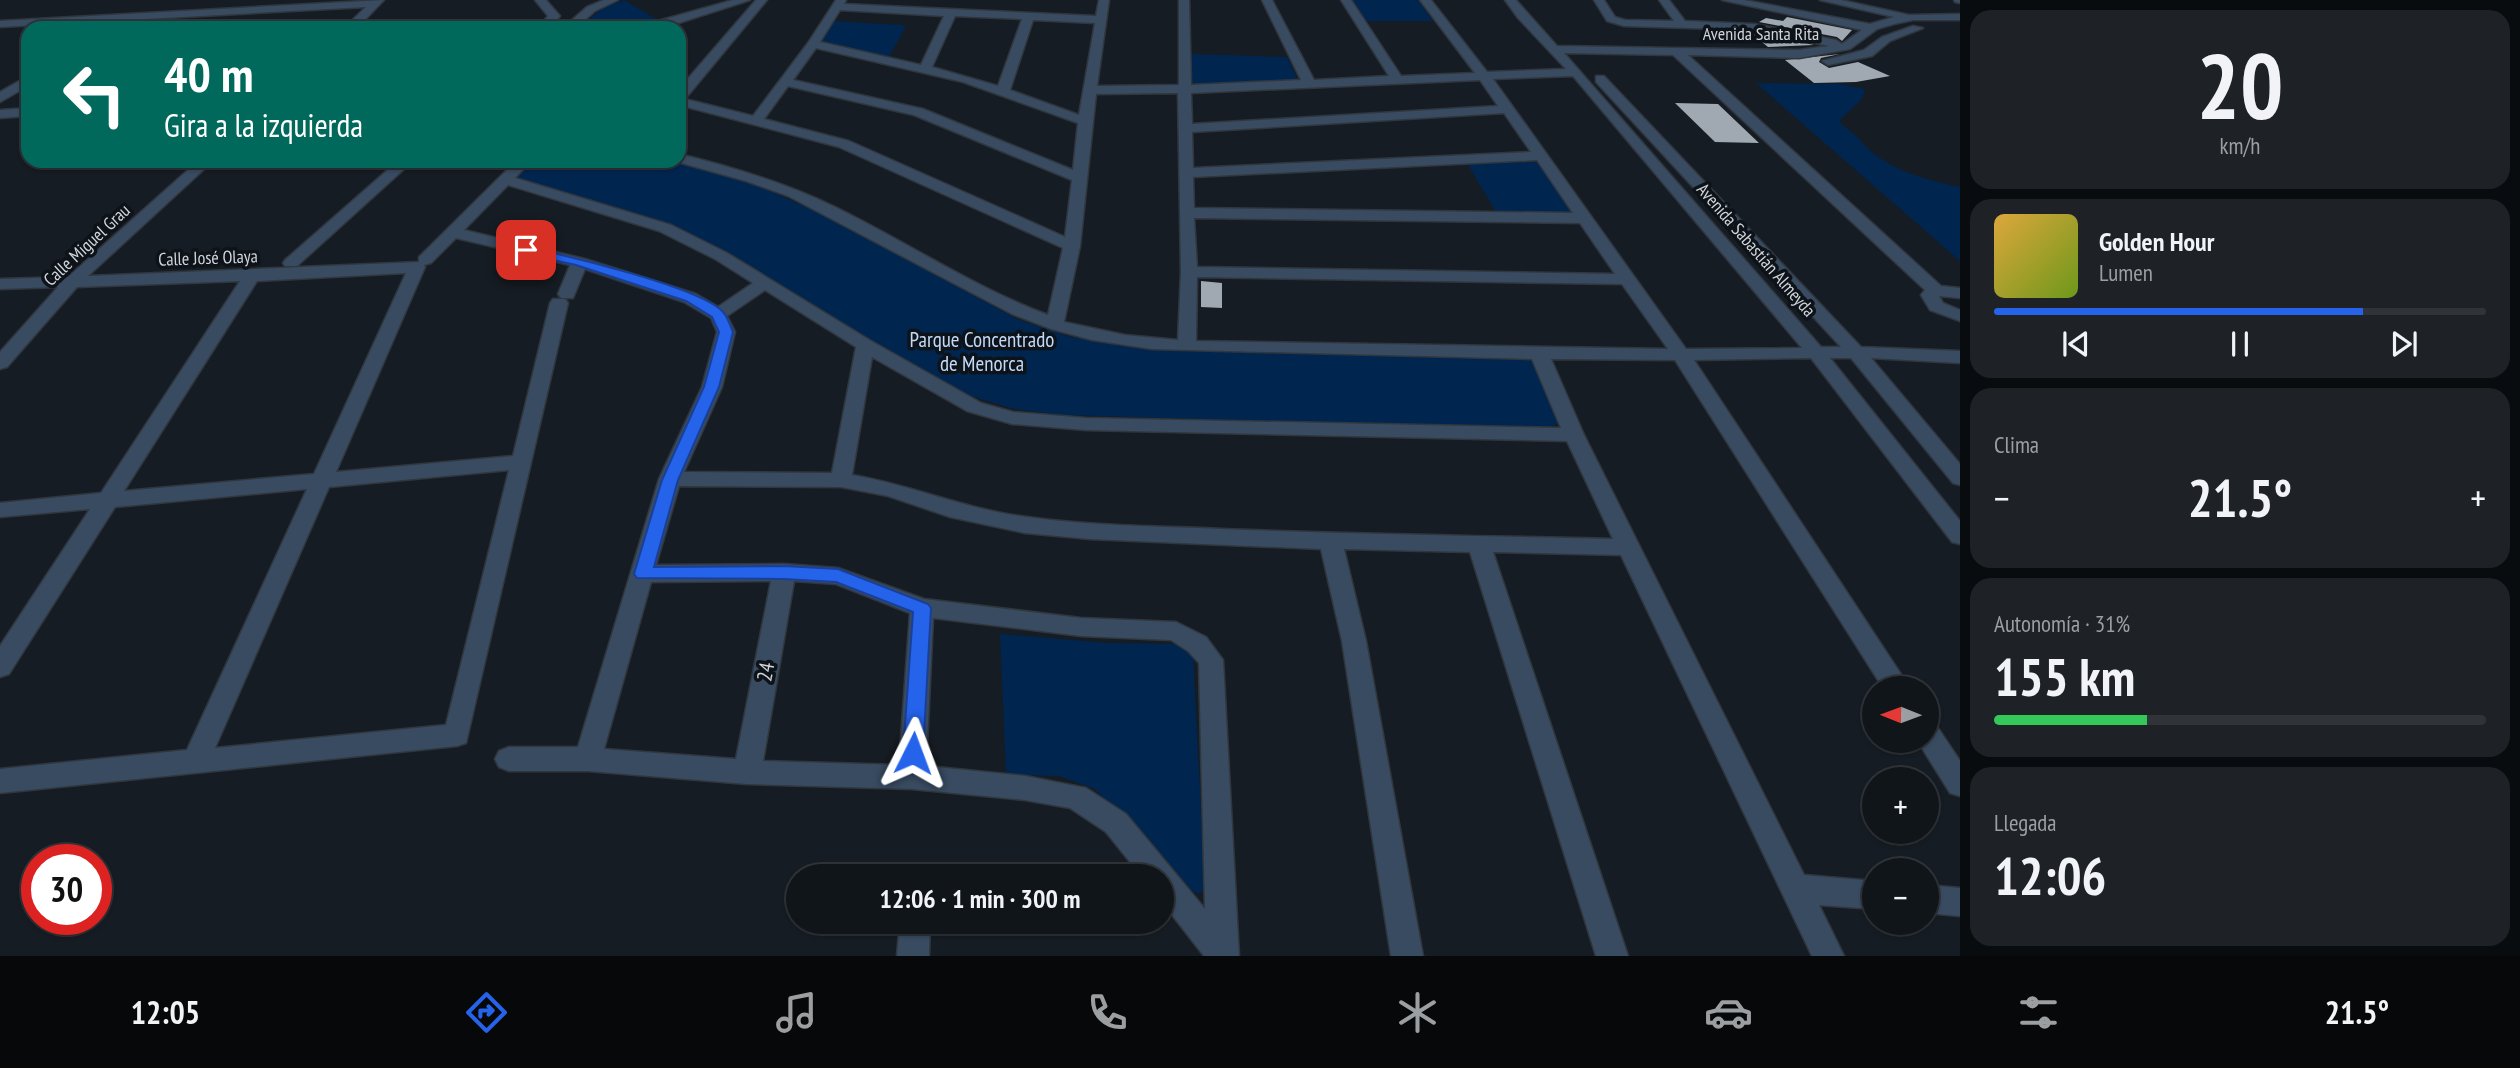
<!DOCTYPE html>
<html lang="es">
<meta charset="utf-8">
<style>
:root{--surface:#10151a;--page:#1e2227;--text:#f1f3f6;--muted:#9c9fa2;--line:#303439;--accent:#2563eb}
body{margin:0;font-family:"PT Sans Narrow",sans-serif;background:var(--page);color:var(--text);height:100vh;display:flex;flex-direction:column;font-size:26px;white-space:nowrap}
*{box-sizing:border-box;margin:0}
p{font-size:23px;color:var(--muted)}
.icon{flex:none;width:38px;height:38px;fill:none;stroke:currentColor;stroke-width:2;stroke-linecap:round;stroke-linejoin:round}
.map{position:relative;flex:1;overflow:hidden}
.sheet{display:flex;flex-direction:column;gap:10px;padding:10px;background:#090c0e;width:560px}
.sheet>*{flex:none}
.banner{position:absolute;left:21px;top:21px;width:665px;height:147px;border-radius:21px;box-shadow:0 2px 5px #0004,0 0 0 2px var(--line);background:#00695c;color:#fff;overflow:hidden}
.needle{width:46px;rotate:271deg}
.tools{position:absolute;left:1862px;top:676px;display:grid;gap:14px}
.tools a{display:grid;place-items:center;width:77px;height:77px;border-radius:50%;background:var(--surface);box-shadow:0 2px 5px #0004,0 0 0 2px var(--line);font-size:35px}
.speed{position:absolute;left:21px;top:844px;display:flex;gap:14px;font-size:35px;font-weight:700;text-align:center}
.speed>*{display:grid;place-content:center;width:91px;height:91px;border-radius:50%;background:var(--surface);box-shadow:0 2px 5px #0004,0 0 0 2px var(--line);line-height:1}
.speed .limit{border:10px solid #d22;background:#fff;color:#111}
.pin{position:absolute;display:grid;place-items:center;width:60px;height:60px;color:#fff;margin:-30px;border-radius:14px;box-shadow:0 4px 10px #0006}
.me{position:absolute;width:77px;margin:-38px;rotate:3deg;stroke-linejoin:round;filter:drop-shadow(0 0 5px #0008)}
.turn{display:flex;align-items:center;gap:24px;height:147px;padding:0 28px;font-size:32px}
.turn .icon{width:91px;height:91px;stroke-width:2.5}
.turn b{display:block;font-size:49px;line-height:60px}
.big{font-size:52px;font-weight:600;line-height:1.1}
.sheet .tile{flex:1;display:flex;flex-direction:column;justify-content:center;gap:10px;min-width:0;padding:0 24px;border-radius:21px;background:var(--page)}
.sheet .dial{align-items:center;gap:0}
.dial b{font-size:91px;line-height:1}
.song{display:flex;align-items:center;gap:21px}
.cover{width:84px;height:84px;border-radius:10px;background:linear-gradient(135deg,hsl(40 70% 55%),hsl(80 70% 35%))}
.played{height:7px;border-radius:4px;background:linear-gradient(90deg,var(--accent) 75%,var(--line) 75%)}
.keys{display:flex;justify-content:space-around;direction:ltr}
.heat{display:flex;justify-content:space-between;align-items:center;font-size:38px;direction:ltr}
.charge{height:10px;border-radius:5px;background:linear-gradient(90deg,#34c759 31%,var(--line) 0)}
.trip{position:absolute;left:786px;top:864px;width:388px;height:70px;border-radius:35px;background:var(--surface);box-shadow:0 2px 5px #0004,0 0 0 2px var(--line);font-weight:600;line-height:70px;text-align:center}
.dock{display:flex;height:112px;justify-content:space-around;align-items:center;background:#06080a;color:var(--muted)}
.dock .icon{width:49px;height:49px}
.dock .active{color:var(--accent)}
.dock b{font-size:32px;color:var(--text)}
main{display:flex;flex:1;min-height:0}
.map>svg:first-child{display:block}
</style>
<main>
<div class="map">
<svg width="1960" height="956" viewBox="0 0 1960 956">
<rect width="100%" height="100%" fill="#161c23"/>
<path fill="#00254f" d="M624,0L658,20L649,28H578L603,8Z
M1351,0H1418L1433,21H1364Z
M832,21L903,25L906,26L889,57L822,44L818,41Z
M1191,54L1287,57L1298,80L1201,86L1192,82Z
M1756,83L1839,84L1865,89L1862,99L1839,121C1845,128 1853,132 1859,139C1884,169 1922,179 1960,187V261Z
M530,161H674L755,184L837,221L1017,319L1067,336L1122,346L1167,348L1528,359L1539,367L1562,421L1552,427L1532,429L1063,415L1014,409L963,394L685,231L656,219L516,178Z
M1534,161L1543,166L1573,211L1568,214L1496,212L1467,163Z
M1000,634L1108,643L1181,644L1193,652L1205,889L1199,894L1178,884L1095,789L1059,776L1006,775Z"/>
<path fill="#a0a8b1" d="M1787,17L1852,30L1842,41L1837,37L1759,22L1766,18L1783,21Z
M1750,32L1754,33L1814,45L1768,47Z
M1840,54L1821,58L1819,62L1829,68L1858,62L1890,76L1856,82L1814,83L1785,60Z
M1675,103L1718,104L1759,143L1715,142Z
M1201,281L1222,283V308L1201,307Z"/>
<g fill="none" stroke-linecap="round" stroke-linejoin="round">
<defs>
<path id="minor" d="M384,0L357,28H344L366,7L0,27V21Z
M535,0H546L560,16L550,28H538L548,16Z
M604,0H618L595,11L576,28H563L587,7Z
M733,0H750L663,28H651L658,21Z
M756,0H767L685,99L753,116L808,43L836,0H846L844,4L1096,16L1099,0H1109L1097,86L1179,85V0H1189L1191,85L1301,80L1262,0H1272L1314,80L1389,76L1341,0H1351L1401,76L1475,73L1420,0H1431L1487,72L1566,69L1518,18L1505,0H1516L1557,46L1799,50L1829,46L1754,30L1624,26L1607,21L1594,0H1604L1615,17L1625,20L1674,21L1659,0H1669L1685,21L1754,24L1836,40L1842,44L1862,30L1722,0H1744L1870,24L1894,17L1820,0H1841L1909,15L1960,14V20H1913L1894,24L1877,29L1850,49L1799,58L1688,55L1941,286L1960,288V298L1939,296L1943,303L1960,310V321L1930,310L1921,295L1925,290L1673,55L1564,53L1821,347H1841L1596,82V76H1604L1861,347L1960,351V363L1871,358L1960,464V485L1953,483L1851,358H1830L1960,521V544L1952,542L1811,358L1694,360L1910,688H1883L1675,360L1551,359L1584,435L1804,875L1874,881V909L1819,905L1844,956H1812L1621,555L1493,552L1628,956H1596L1470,552L1344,549L1366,641L1423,956H1391L1342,641L1321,549L1090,539L1025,533L950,517L888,496L841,487L679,486L656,565L784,564L838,568L924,599L1081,618L1176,622L1206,637L1223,660L1239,956H1204L1162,902V877H1142L1106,832L1070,808L1025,800L912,789L747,784L588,771H509L499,767L495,759L499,751L509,747H578L659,479L702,387L717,332L711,318L684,302L585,269L573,298H561L558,294L570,265L456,238L431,263L424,265L425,267L336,472L513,456L550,303L553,299H565L568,303L466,743L457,746L0,793V769L187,750L307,489L115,507L9,674L0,677V646L90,509L0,517V503L101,493L240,281L77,287L7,367L0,369V352L58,287L0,289V279L68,277L198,161H213L88,276L419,262V257L516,161H531L515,178L671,225L727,253L871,341L981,403L1013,412L1086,418L1561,428L1532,359L1152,349L1092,340L1051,329L1012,314L788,196L746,181L674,161H679V154C733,167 785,183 835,207C907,242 973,287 1048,315L1063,248L839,147L679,105V89ZM840,10L944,16L921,65L820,42ZM955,16L1022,19L998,86L932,67ZM1033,20L1095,23L1079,115L1010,90ZM816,48L963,82L1078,123L1073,170L923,109L793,80ZM1573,76L1802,348L1686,349L1493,79ZM1480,80L1498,106L1192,124L1191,93ZM788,86L914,115L1072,180L1065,237L849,141L764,119ZM1178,93L1181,272L1178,340L1125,335L1064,322L1080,246L1096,94ZM1504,113L1531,152L1193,168L1192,132ZM1537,160L1573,213L1194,208L1193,177ZM508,185L659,231L715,259L753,283L718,307L696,294L585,259L464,230ZM1194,218L1580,223L1615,274L1197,267ZM406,273L314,474L124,491L257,281ZM1197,277L1622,284L1668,349L1196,341ZM765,290L856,347L832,473L684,472L722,387L735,332L727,316ZM872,357L967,411L1012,424L1086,430L1567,441L1613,539C1483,536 1352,534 1222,529C1157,526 1091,526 1027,517C967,510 912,485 852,475ZM509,470L446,725L215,748L329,487ZM771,581L736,759L604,749L651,582ZM794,581L836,584L910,613L899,765L763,761ZM933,618L1081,636L1171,640L1188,651L1199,663L1205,909L1126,814L1086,788L1025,776L926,766Z
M1954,0H1960V3L1955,2Z
M1913,26L1923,28L1890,41L1872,56L1828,65L1822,61L1864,50L1882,37Z
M28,76V86L0,102V92Z
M28,108V116L0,118V110Z
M398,161H413L297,266H285L283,263L285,260Z
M1927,722L1936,725L1960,761V796L1950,793L1917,740H1927Z
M1927,885L1960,888V916L1927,913Z
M900,922H930L929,956H897Z"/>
</defs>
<use href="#minor" stroke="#30363d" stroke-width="3"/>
<use href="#minor" fill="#394b61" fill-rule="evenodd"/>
</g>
<path fill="#2563eb" stroke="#184099" stroke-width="2" d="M526,247C564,255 700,287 723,312C728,317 730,326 733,332L719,387L678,480L654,567L784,566L838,569L928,604L931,608L923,753L920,759L913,762L906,759L903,753L913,612L836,582L784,579L637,578L634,574L662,480L704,387L719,332L712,317L686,301L576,265L522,253V248Z"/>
<g text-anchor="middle" stroke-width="7" stroke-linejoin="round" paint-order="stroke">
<g font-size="18" fill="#d1d6db" stroke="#0d1319">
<text x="1761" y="40">Avenida Santa Rita</text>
<text transform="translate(87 245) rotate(-43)" y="6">Calle Miguel Grau</text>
<text transform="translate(1756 250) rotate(49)" y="6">Avenida Sabastián Almeyda</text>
<text transform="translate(208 258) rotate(-2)" y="6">Calle José Olaya</text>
</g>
<g font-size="21" fill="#c1daf9" stroke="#0d1319">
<text x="982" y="347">Parque Concentrado<tspan x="982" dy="24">de Menorca</tspan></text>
</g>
<g font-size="21" fill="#d1d6db" stroke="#0d1319">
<text transform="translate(766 672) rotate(-79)" y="7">24</text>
</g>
</g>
</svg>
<div class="tools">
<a><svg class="needle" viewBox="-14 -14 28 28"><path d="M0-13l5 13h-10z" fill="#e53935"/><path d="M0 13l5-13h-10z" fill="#9c9fa2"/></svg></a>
<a>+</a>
<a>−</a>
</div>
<div class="speed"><div class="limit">30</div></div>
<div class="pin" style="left:526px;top:250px;background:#d93025"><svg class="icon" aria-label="arrive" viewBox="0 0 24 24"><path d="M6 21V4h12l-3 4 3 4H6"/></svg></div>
<svg class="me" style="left:913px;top:753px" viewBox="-20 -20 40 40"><path d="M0-17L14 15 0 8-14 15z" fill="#2563eb" stroke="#fff" stroke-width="4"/></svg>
<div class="trip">12:06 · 1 min · 300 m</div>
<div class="banner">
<div class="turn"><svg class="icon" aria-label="left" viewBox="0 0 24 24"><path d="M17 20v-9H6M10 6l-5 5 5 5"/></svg><div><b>40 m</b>Gira a la izquierda</div></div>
</div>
</div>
<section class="sheet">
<div class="tile dial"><b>20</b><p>km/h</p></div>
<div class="tile">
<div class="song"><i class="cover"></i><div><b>Golden Hour</b><p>Lumen</p></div></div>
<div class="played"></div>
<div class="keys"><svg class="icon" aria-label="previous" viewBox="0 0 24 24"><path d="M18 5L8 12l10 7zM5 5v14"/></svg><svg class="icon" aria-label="pause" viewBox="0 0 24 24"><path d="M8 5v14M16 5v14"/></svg><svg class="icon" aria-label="next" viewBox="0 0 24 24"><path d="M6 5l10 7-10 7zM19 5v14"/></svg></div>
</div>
<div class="tile"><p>Clima</p>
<div class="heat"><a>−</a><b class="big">21.5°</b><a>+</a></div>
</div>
<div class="tile"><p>Autonomía · 31%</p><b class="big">155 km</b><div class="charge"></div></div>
<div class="tile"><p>Llegada</p><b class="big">12:06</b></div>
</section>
</main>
<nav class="dock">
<b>12:05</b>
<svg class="icon active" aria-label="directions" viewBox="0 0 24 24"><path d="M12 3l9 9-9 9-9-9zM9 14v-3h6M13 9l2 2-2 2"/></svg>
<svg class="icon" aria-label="music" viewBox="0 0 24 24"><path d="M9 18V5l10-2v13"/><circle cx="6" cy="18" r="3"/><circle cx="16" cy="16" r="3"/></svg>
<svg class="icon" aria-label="phone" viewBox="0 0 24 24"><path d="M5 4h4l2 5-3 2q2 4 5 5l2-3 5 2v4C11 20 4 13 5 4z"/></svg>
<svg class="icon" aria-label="climate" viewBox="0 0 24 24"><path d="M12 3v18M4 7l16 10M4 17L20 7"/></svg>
<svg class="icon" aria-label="car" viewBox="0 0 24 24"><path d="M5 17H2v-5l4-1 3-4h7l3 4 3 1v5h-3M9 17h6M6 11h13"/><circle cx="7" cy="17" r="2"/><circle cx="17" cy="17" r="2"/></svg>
<svg class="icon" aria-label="filters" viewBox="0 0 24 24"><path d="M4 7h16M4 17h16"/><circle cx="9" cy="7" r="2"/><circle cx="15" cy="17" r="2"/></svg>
<b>21.5°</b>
</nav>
